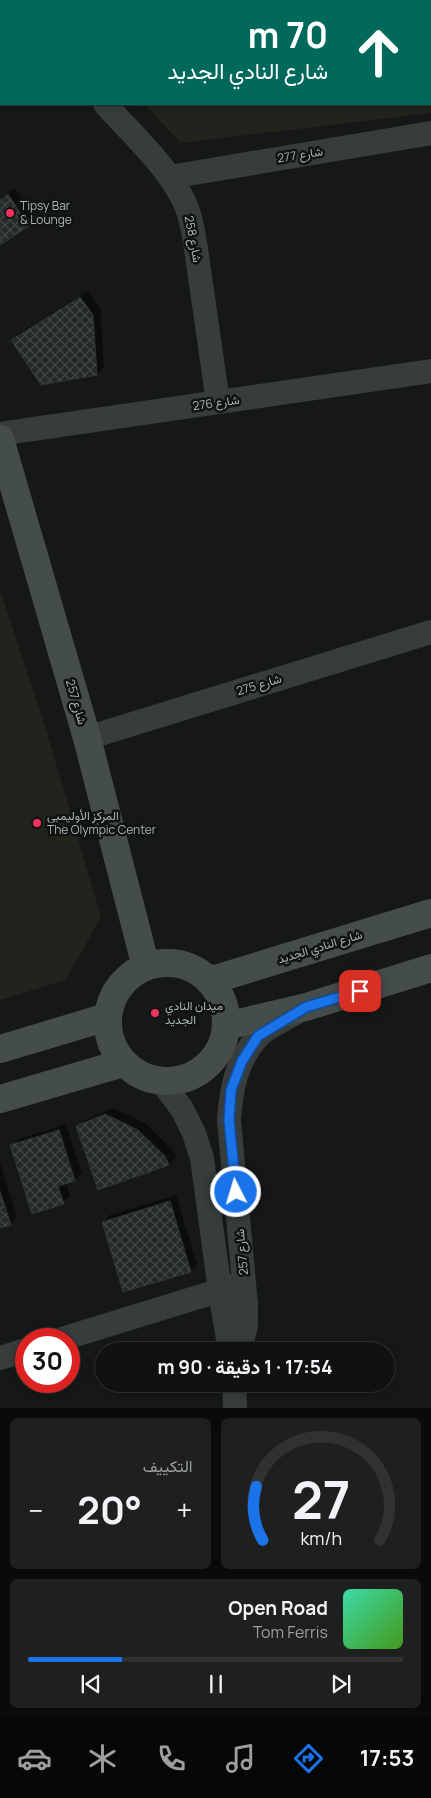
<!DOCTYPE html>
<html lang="ar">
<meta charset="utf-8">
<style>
:root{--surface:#101212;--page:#1e2020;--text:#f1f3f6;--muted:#9c9e9f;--line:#303232;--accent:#1a73e8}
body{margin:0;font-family:Manrope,Vazirmatn,sans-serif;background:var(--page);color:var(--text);direction:rtl;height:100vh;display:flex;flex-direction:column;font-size:19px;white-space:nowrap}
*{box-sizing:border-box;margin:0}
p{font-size:16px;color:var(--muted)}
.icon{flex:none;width:28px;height:28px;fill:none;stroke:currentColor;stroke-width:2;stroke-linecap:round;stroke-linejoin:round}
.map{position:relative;height:1408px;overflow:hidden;direction:ltr}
.side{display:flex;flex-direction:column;gap:10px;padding:10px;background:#090a0a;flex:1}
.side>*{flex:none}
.hud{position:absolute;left:0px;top:0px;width:431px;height:105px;box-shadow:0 2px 8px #0003,0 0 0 1px var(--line);direction:rtl;background:#00695c;color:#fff;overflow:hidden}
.speed{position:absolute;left:15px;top:1328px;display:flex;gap:10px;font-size:25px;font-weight:700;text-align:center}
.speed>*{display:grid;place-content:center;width:65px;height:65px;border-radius:50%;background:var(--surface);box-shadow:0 2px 8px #0003,0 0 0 1px var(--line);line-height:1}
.speed .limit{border:8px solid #d22;background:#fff;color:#111}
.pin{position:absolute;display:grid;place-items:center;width:42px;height:42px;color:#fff;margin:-21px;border-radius:10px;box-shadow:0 2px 8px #0006}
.me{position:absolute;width:55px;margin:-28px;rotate:355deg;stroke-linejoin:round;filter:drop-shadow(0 0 4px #0008)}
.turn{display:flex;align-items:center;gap:18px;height:105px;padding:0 20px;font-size:22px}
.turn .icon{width:65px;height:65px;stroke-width:2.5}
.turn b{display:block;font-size:35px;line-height:42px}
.big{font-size:38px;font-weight:700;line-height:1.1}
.side .widget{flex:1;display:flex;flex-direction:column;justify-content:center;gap:8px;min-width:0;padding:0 18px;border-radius:8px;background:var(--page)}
.side .dial{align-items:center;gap:0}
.dial svg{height:130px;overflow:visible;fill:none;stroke:var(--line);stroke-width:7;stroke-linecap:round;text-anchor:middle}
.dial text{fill:var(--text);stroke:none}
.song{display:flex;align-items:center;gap:15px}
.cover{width:60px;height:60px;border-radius:8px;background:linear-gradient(135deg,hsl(160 70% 55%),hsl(100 70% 35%))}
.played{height:5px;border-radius:2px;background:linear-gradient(90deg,var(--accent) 25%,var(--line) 25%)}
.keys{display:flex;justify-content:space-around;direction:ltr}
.heat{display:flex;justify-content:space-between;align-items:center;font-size:28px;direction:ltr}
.side .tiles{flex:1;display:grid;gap:10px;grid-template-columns:1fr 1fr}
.widget:last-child{grid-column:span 2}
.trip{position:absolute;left:95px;top:1342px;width:300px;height:50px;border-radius:25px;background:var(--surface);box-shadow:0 2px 8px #0003,0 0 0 1px var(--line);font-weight:700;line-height:50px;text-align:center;direction:rtl}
.menu{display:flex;height:80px;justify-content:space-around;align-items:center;background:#060707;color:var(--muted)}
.menu .icon{width:35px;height:35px}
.menu .active{color:var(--accent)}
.menu b{font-size:22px;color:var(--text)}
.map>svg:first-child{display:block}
</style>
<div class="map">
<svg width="431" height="1408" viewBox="0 0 431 1408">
<defs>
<pattern id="building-cross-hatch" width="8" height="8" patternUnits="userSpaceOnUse" patternTransform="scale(1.25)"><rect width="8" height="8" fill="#262929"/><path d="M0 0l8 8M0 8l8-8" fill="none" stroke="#434646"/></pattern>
</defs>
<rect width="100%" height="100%" fill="#161818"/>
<path fill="#21231c" d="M430,48L431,113L181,143L144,104H430Z
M0,590L46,729L101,917L66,980L0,1000Z"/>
<path fill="#0007" d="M15,188L35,218L28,225L0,243V199Z
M88,291L100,308L104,367L97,374L12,340L19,333Z
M113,1108L145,1123L172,1149L176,1157L169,1164L78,1127L85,1120Z
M66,1124L82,1173L75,1180L66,1182L70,1196L63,1202L12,1146L19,1139Z
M0,1163L17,1217L10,1224L0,1227Z
M176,1195L197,1264L191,1271L103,1222L110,1215Z"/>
<path fill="url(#building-cross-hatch)" stroke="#303334" d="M8,194L29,226L0,245V200Z
M80,297L93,315L97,375L41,385L11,340Z
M105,1114L138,1130L165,1156L169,1165L98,1190L76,1126Z
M59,1130L75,1181L58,1186L64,1204L32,1214L10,1145Z
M0,1191L11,1225L0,1228Z
M170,1201L191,1272L123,1292L102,1222Z"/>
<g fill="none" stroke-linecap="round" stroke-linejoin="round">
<path stroke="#373d3d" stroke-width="24" d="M11,0L13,1
M430,29H431
M105,104C132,134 172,170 187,208C191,219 193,230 195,242L218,402
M170,177L431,133
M0,434L431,371
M87,738L431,632
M161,1081L182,1109L194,1133L202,1158L220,1291L230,1351
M62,1339L234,1286
M240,1351L246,1325V1304L229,1120C231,1090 236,1060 258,1037C265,1028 284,1020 294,1014
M0,1358L26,1350
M234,1384L235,1408"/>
<path stroke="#454d4c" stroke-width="28" d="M0,439L87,738L146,967
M108 1022a59 59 0 1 1 118 0a59 59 0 1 1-118 0Z
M209,981L431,913
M226,1026L306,1007L431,968
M0,1049L107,1017
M0,1099L123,1063"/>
</g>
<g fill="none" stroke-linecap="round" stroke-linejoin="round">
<defs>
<path id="route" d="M236,1192L229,1120L231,1090L242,1061L258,1036L306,1007L360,991"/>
</defs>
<use href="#route" stroke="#114b97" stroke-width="12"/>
<use href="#route" stroke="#1a73e8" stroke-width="9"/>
</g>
<g fill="#f4325e" stroke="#111313" stroke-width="2">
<circle cx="10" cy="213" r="5"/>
<circle cx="37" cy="823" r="5"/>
<circle cx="155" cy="1013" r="5"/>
</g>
<g text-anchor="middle" stroke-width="5" stroke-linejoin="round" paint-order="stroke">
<g font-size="12" fill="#a8b8b5" stroke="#111313">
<text transform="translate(300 155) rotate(-9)" y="4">شارع 277</text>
<text transform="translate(193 239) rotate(79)" y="4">شارع 258</text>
<text transform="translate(216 403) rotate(-8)" y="4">شارع 276</text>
<text transform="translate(259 685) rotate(-17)" y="4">شارع 275</text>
<text transform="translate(76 702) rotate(74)" y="4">شارع 257</text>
<text transform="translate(320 947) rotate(-17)" y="4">شارع النادي الجديد</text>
<text transform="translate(242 1252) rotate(-95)" y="4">شارع 257</text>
</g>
<g font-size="12" fill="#a8b8b5" stroke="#111313" text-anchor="start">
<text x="20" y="210">Tipsy Bar<tspan x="20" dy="14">&amp; Lounge</tspan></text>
<text x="47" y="820">المركز الأوليمبى<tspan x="47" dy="14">The Olympic Center</tspan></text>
<text x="165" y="1010">ميدان النادي<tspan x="165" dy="14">الجديد</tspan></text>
</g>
</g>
</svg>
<div class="speed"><div class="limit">30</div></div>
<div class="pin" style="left:360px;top:991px;background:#d93025"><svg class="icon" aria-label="arrive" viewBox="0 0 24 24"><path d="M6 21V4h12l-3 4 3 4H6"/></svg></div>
<svg class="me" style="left:236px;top:1192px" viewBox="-20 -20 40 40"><circle r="17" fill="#1a73e8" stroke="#fff" stroke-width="3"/><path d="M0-11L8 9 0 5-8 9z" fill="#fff"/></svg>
<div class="trip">17:54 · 1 دقيقة · 90 m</div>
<div class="hud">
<div class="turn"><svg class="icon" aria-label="ahead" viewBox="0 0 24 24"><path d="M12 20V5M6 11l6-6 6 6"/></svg><div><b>70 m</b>شارع النادي الجديد</div></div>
</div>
</div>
<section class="side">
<div class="tiles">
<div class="widget dial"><svg viewBox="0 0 100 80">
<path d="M14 69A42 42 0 1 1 86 69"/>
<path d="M14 69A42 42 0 0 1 10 36" stroke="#1a73e8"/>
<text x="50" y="56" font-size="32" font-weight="700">27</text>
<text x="50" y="72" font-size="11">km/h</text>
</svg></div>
<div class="widget"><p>التكييف</p>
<div class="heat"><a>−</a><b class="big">20°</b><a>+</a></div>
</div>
<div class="widget">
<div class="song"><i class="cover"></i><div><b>Open Road</b><p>Tom Ferris</p></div></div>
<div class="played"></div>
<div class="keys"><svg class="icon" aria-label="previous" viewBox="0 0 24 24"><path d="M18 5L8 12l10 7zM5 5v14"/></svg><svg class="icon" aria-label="pause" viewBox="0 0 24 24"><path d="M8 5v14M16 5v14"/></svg><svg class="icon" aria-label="next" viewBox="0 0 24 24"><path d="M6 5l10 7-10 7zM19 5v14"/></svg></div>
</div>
</div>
</section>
<nav class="menu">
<b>17:53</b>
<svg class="icon active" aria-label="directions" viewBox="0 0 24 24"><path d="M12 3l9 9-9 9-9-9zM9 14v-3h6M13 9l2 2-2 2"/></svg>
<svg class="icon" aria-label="music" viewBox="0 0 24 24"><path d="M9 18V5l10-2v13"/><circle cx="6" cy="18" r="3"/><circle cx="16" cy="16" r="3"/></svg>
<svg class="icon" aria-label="phone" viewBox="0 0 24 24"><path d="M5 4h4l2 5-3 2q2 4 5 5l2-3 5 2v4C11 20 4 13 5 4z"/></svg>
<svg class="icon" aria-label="climate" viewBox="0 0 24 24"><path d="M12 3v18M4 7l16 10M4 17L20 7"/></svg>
<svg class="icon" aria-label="car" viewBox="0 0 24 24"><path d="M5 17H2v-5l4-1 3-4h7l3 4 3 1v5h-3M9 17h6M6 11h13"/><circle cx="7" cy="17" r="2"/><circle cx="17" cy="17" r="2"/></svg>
</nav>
